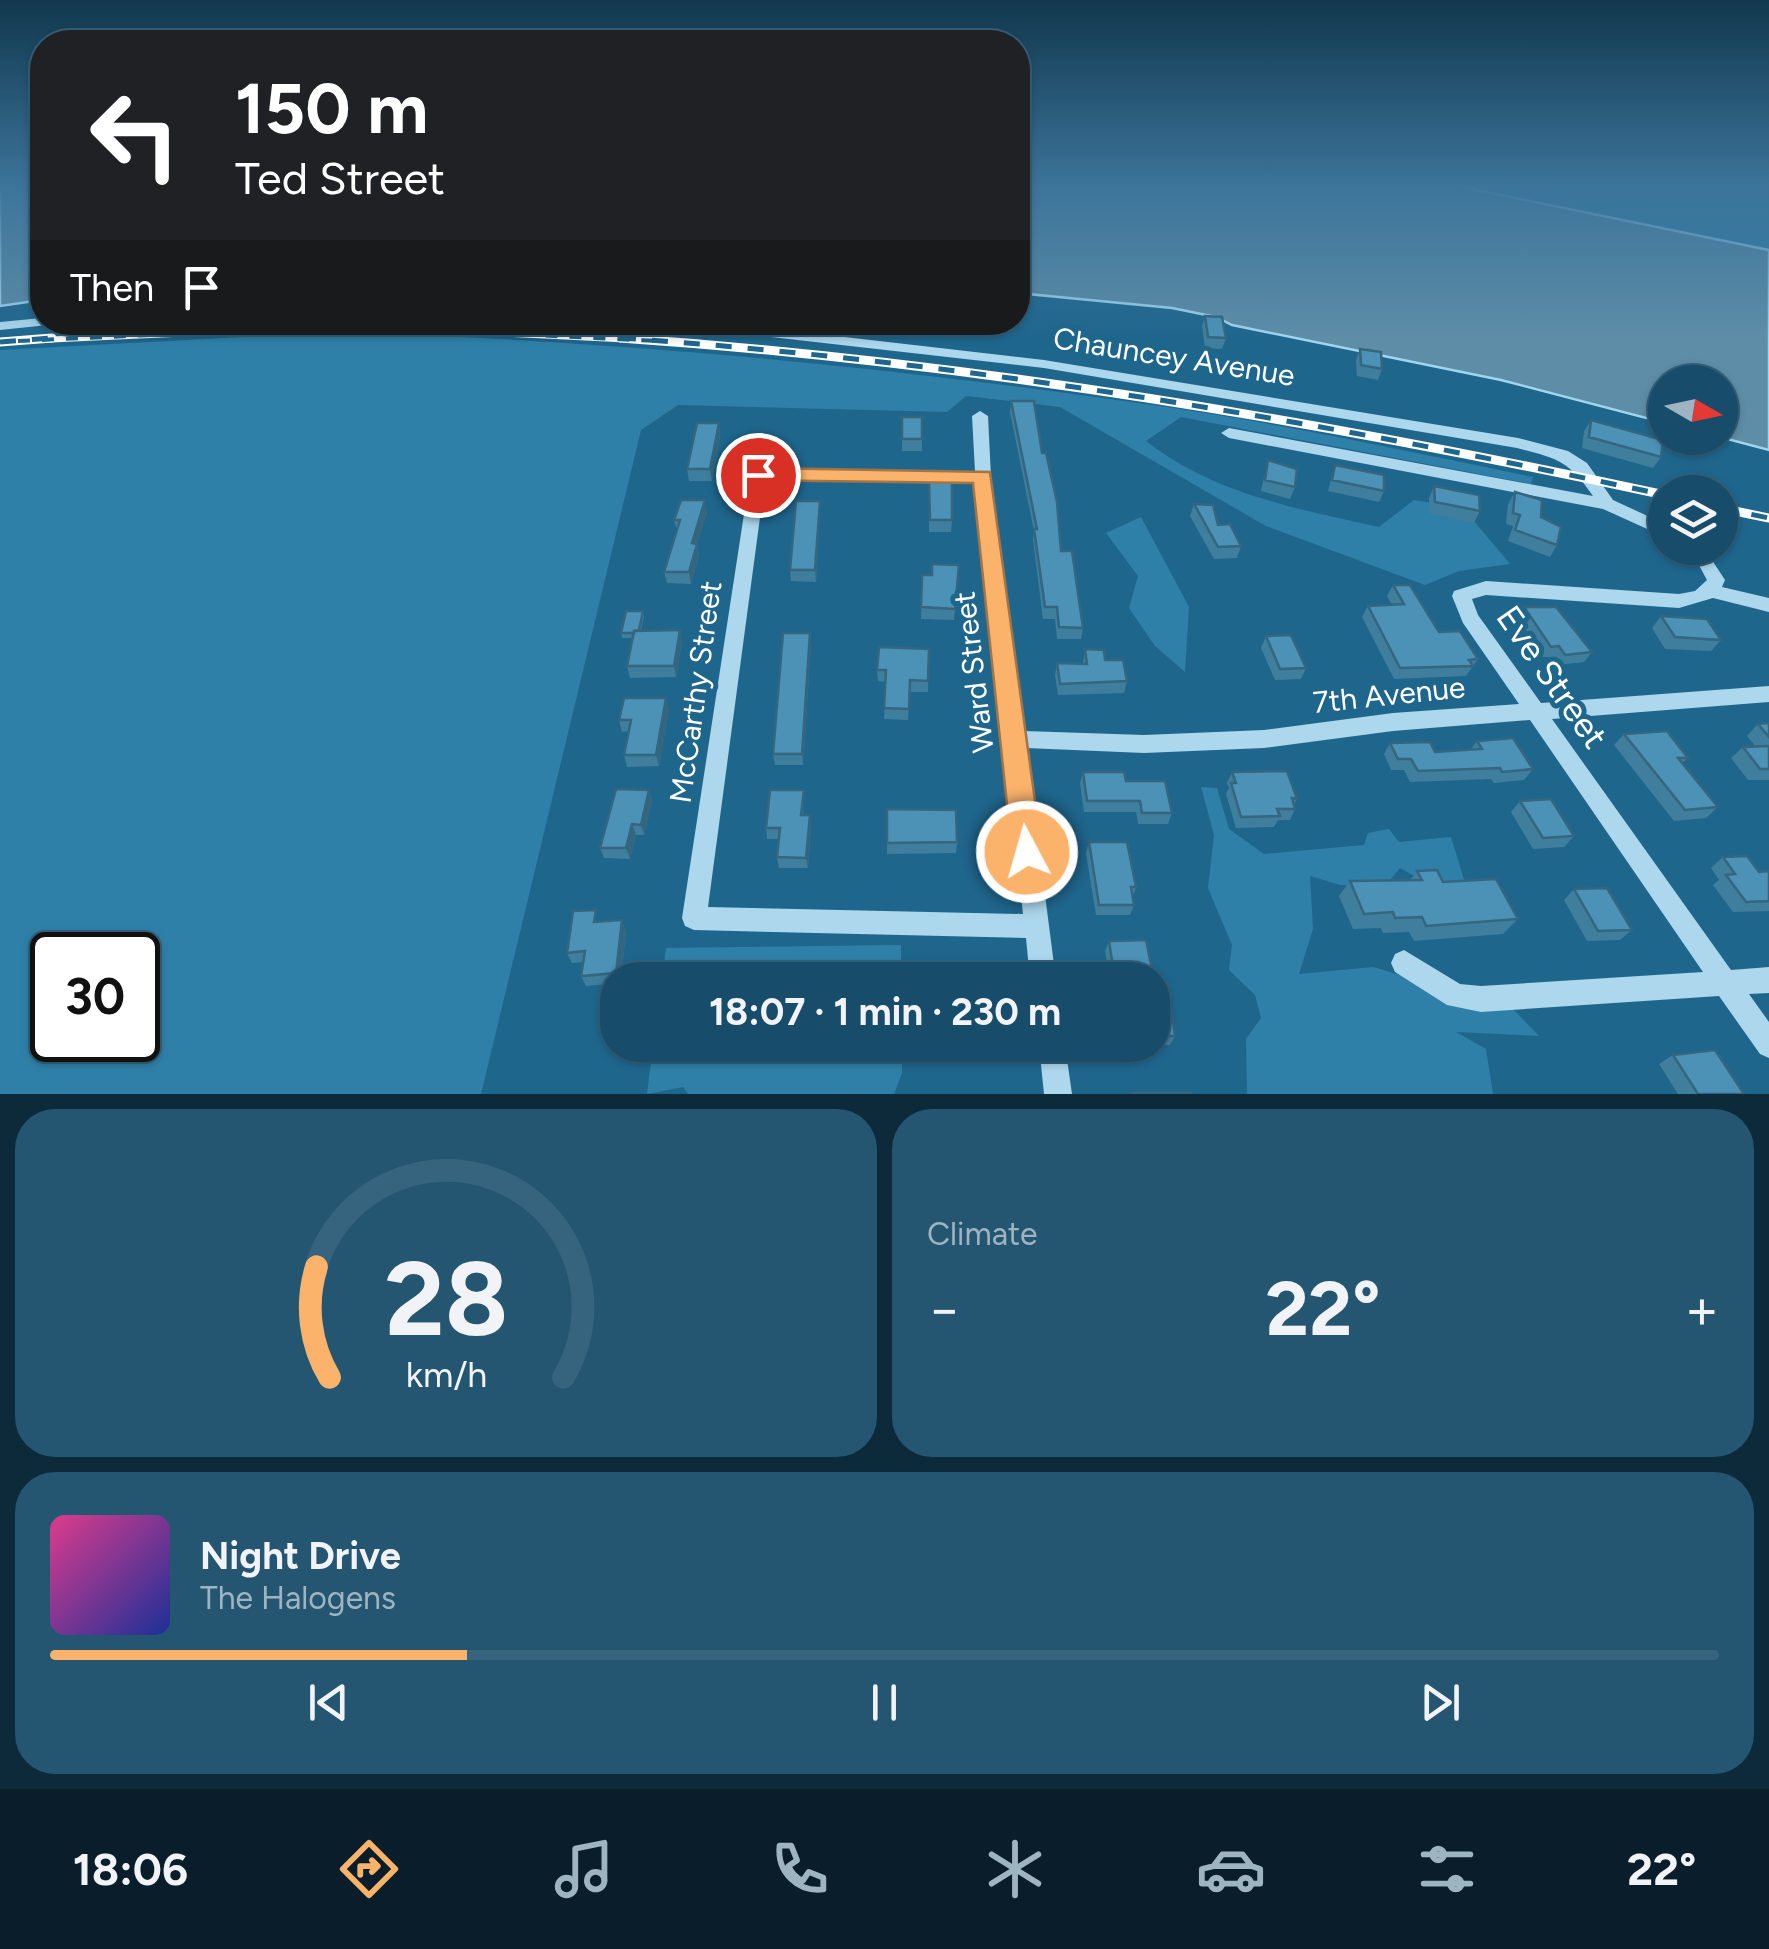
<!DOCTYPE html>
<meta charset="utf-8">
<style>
:root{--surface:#174c6a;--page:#245672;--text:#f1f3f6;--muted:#9eb4c1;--line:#36637e;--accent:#fbb36c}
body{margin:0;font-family:Figtree,sans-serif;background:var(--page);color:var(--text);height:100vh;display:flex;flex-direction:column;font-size:38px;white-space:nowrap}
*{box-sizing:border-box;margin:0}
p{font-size:32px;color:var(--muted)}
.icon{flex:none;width:55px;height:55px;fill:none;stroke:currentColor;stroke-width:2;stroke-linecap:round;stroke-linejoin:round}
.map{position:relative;height:1094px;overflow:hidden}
.sheet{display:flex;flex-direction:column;gap:15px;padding:15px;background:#0d2a3a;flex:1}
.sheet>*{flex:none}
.hud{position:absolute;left:30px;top:30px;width:1000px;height:305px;border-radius:40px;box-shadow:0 2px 8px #0004,0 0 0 2px var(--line);background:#202124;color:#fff;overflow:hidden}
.needle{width:65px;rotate:99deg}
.controls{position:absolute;left:1648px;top:365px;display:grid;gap:20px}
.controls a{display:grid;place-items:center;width:90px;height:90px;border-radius:50%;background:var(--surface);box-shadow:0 2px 8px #0004,0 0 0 2px var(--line);font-size:50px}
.speed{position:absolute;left:30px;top:932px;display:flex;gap:20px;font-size:50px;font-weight:700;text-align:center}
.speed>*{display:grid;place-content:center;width:130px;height:130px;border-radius:50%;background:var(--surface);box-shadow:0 2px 8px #0004,0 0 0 2px var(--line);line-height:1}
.speed .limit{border:5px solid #111;border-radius:15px;background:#fff;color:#111}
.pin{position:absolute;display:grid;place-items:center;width:85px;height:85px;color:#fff;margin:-42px;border:5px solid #fff;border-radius:50%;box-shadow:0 2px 10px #0007}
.me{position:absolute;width:110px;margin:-55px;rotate:354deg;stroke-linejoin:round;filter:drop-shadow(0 0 8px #0008)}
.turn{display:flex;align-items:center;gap:35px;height:210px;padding:0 40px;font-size:45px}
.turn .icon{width:130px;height:130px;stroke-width:2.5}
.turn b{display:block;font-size:70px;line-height:85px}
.then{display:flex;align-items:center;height:95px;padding:0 40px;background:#0003;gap:20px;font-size:38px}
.big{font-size:75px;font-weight:700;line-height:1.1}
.sheet .widget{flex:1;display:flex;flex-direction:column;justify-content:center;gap:15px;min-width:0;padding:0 35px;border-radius:40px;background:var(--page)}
.sheet .dial{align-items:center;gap:0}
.dial svg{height:260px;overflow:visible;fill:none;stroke:var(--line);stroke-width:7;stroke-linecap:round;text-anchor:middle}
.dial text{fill:var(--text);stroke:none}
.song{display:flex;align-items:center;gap:30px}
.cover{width:120px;height:120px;border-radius:15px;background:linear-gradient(135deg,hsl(330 70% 55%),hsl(230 70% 35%))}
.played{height:10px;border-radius:5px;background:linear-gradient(90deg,var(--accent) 25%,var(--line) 25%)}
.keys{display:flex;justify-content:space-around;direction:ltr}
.heat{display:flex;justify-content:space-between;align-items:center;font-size:55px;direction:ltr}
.sheet .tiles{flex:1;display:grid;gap:15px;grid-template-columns:1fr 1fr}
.widget:last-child{grid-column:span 2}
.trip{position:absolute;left:600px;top:962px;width:570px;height:100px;border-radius:40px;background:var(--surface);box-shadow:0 2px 8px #0004,0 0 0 2px var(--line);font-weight:700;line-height:100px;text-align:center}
.dock{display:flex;height:160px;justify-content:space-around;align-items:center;background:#091e2a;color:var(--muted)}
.dock .icon{width:70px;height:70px}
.dock .current{color:var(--accent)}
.dock b{font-size:45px;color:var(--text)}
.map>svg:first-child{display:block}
</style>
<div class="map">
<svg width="1769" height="1094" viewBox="0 0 1769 1094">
<rect width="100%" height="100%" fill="#1f668d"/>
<path fill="#2f80a8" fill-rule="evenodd" d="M1452,185H1769V250Z
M337,332C605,340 872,365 1138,403C1270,421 1402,450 1533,477L1531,484L1181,417L1146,441C1214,494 1297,509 1379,527L1414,500L1463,508L1510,564L1459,571L1425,585L1266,526L1060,407L966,396L947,412L678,405L641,430L481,1094H0V350ZM52,955H138V1040H52Z
M1141,517L1189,607L1185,672L1155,646L1129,608L1138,576L1106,533Z
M1201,787L1217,788L1229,829L1264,854L1364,845L1368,833L1389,829L1399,842L1451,837L1465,883H1427L1400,868L1385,886L1340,885L1310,876L1313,929L1299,974L1373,967L1513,1009L1539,1036L1456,1032L1486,1049L1493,1094H1247L1246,1039L1261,1018L1255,995L1229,970L1232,945L1208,888L1214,835Z
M901,945V980H662L666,948Z
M653,1045H902V1073L894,1094H688L683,1087L647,1094Z"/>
<path fill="#5d8da7" stroke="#a0d5ee" stroke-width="2.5" d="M0,185H42V300L0,306Z
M1018,185H1452L1769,250V450L1720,437V382H1665V423L1501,380L1232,325L1216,317L1172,308L1018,293Z"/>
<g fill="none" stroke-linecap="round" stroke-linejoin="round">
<path fill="#acd7ec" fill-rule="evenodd" d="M42,318V322H49L48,325L0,330V322Z
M669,322H715L1044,360L1518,438L1568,451L1587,463L1613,500L1665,524V537L1603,509L1229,438L1221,433L1229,428L1593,496C1568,460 1558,459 1517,448L1044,368L675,326Z
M980,411L988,416L991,477L1024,731L1144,735L1264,730L1393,713L1519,704L1463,623L1452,596L1454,591L1486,581L1679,594L1695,591L1707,580L1695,558L1682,548H1704L1725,580L1722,587L1769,598V612L1713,598L1679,608L1486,595L1472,599L1478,615L1541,703L1769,686V702L1552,719L1731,970L1769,967V993L1749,994L1769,1022V1058L1760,1054L1719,996L1481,1012L1447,1005L1395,972L1391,963L1395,954L1404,950L1460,984L1481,986L1703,972L1530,720L1393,731L1264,748L1144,753L1026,748L1056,980H1030L1026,938L694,930L685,926L682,918L750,475L758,470L975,472L972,416ZM765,480L975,482L1023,914L708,907Z
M1039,1045H1065L1072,1094H1044Z"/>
<defs>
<path id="rail-far1" d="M18,341L347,326L657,341"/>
<path id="rail" d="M620,338C973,362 1320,421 1665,495
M0,342L52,338
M1720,508L1769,518"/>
</defs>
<use href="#rail-far1" stroke="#fff" stroke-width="6"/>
<use href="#rail" stroke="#fff" stroke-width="9"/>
<use href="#rail-far1" stroke="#1f668d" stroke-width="4" stroke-dasharray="12" stroke-linecap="butt"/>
<use href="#rail" stroke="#1f668d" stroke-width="5" stroke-dasharray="16" stroke-linecap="butt"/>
</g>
<path fill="#407e9d" d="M1520,185H1541L1538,190L1520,186Z
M1205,316L1226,338L1222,349L1205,348L1202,326Z
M1360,349L1382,369L1378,380L1357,376L1356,360Z
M1011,401L1042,453L1061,551L1083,628L1081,639H1057L1055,619H1043L1033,540L1034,531L1010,412Z
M902,417H922V451H902Z
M1591,420L1661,457L1653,468L1582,448L1584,431Z
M719,423L720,435L712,481H689L687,469Z
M1268,460L1295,487L1290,499L1261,491Z
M1335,465L1384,491L1379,502L1328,491Z
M929,482L952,520L951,532H929Z
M1434,486L1480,511L1474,523L1429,513V498Z
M1515,492L1541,517L1557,545L1550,557L1508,541L1513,526L1506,524L1508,504Z
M1194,504L1241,546L1237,558L1214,559L1190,516Z
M707,512L697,545L699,555L691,584L667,583L664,572L677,531L674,520Z
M820,513L816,582L791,581L790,570Z
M959,565L954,620L921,619L922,575H932Z
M1393,585L1439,632L1478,659L1466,676L1394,679L1362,617L1368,606L1392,605L1387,596Z
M1524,607L1592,652L1584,662L1557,665L1551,657H1543L1517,617Z
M643,611L644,616L641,630L682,641L676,677L630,678L627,666L632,638H622L621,633Z
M1661,616L1721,640L1711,651L1665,649L1652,628Z
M1266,636L1306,668L1301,679L1275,680L1261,648Z
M811,644L803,765H775L773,754Z
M929,649L928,692H910L908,720L884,719L886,682L878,681L877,670Z
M1085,649L1105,660L1127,681L1124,693L1058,695L1055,675L1057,663L1083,664Z
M669,709L659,766L627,767L624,755L628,731L622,732L619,720Z
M1769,723V780H1748L1731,758L1743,747H1756L1747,736L1758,724Z
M1624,734L1688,758L1682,763L1718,807L1706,818L1674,821L1614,745Z
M1477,741L1533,769L1524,780L1494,783L1491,779L1410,782L1404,770H1391L1384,754L1390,743L1435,752L1471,749Z
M1083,772L1126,781L1172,813L1168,824H1138L1136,812H1084L1080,783Z
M1232,772L1297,799L1294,804L1295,809L1290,820H1278L1274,827L1236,828L1226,794L1229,788L1227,783Z
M649,790L652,801L644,835H636L630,859L604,858L600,848Z
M804,790L803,815L811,826L808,868H779L777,857L779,839H767L766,828Z
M1520,801L1574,836L1564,847L1533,849L1511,812Z
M887,809L957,842L956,853L887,854Z
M1089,842L1136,887L1133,896L1134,905L1130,915H1096L1086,853Z
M1723,857L1759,872L1769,871V911L1733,912L1713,885L1719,880L1711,868Z
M1417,871L1443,882L1518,919L1503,934L1414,941L1409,932L1383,933L1381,928L1353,929L1339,896L1350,881L1410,880Z
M1574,889L1632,930L1620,940L1587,941L1564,900Z
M600,920V922L626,930L621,980H618V983L586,986L581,976L583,962L572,963L567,953Z
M1146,940L1155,985H1168L1175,1036L1170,1045H1135H1152V980H1110L1105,951L1109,941Z
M948,1045H987L986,1060L949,1061Z
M1673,1055L1744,1094H1678L1659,1064Z"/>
<path fill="#34667f" d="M719,423L720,435L712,481L710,469Z
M705,500L707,512L697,545L699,555L691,584L689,572L692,543Z
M820,501V513L816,582L815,570Z
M680,630L682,641L676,677L674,666Z
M810,633L811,644L803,765L802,754Z
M666,698L669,709L659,766L656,755Z
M649,790L652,801L644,835L641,825Z
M810,815L811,826L808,868L806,858Z
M632,824L636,835L630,859L626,848Z
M622,920L626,930L621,980H619L616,973Z"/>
<path fill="#4b92b6" stroke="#34667f" stroke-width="2.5" d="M1205,316L1222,317L1226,338L1208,337Z
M1360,349L1381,352L1382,369L1361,365Z
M1011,401H1034L1042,453H1046L1057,502L1061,551H1072L1083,628L1059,627L1057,607H1045L1034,529H1037Z
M902,417H922V439H902Z
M1591,420L1663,440L1661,457L1589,437Z
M697,423H719L710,469H687Z
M1268,460L1297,469L1295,487L1265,480Z
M1335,465L1384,475V491L1332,480Z
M929,482H952V520H930Z
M1434,486L1479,495L1480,511L1435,502Z
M1515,492L1542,500L1541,517L1561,527L1557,545L1515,530L1520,515L1513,513Z
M681,500H705L692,543L697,544L689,572H664L680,520H674Z
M796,501H820L815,570H790Z
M1194,504L1213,505L1218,525L1230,524L1241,546L1218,547Z
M932,564L959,565L955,609L921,607L922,575H932Z
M1393,585H1410L1439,632L1460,631L1478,659L1469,660L1473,666L1400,668L1368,606L1404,604Z
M1524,607H1556L1592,652L1565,655L1559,646L1551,647Z
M626,611H643L639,630L634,631V633H621Z
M1661,616L1707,619L1721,640L1675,637Z
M680,630L674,666H627L634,631Z
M783,633H810L802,754H773Z
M1291,635L1306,668L1280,669L1266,636Z
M879,647L929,649L928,681L910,680L909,709L884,708L886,670H877Z
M1085,649L1104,650L1105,660H1123L1127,681L1060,684L1057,663L1087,664Z
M624,698H666L656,755H624L631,720H619Z
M1769,723V737L1758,724Z
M1667,731L1688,758H1678L1718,807L1685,810L1624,734Z
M1513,738L1533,769L1502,772L1500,768L1418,771L1411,759H1398L1390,743L1430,742L1435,752L1482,749L1477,741Z
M1769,746V769H1760L1743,747Z
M1287,771L1297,799L1292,798L1295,809H1277L1280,816L1241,817L1231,783H1236L1232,772Z
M1083,772H1124L1126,781H1165L1172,813H1142L1140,801H1087Z
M616,789L649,790L641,825L632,824L626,848H600Z
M770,790H804L801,815H810L806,858L777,857L780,828H766Z
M1551,799L1574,836L1543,838L1520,801Z
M887,809L956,810L957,842L887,843Z
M1089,842H1127L1136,887H1131L1134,905H1099Z
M1747,856L1759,872L1769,871V901L1746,902L1726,875L1735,874L1723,857Z
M1437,870L1443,882L1496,879L1518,919L1426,926L1422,917L1395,918L1393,912L1364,914L1350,881L1422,880L1417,871Z
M1607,888L1632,930L1598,931L1574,889Z
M596,910L594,922L622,920L616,973L581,976L585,951L567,953L573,911Z
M1146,940L1155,985H1168L1175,1036H1152V980H1115L1109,941Z
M950,1045H987L988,1051L951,1052Z
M1715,1050L1744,1094H1698L1673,1055Z
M1132,1093H1191V1094H1132Z"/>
<linearGradient id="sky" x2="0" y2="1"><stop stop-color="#11384e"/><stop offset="0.55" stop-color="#3c749a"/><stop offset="1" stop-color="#3c749a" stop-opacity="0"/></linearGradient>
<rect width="1769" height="338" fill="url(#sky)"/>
<path fill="#fbb36c" stroke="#a37446" stroke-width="2.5" d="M758,468L990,472L1042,852L1038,861L1027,865L1017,861L1012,852L973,483L751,480L748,475Z"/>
<g text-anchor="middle" stroke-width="10" stroke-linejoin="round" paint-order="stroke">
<g font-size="30" fill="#fff" stroke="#1f668d">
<text transform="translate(1174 357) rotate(9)" y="10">Chauncey Avenue</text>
<text transform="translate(974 672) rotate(-97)" y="10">Ward Street</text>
<text transform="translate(696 692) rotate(-82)" y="10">McCarthy Street</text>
<text transform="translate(1389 695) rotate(-6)" y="10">7th Avenue</text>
</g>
<g font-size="35" fill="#fff" stroke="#1f668d">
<text transform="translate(1552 677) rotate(55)" y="12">Eve Street</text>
</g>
</g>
</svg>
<div class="controls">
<a><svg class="needle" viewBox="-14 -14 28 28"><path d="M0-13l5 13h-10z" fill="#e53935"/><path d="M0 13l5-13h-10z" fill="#9eb4c1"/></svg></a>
<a><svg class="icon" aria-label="layers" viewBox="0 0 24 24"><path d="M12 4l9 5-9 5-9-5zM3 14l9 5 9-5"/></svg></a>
</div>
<div class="speed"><div class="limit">30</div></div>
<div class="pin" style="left:758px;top:475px;background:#d93025"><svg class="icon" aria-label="arrive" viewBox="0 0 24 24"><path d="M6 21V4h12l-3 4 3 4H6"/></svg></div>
<svg class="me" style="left:1027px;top:852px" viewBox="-20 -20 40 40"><circle r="17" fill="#fbb36c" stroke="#fff" stroke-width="3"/><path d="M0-11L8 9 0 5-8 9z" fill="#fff"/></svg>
<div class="trip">18:07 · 1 min · 230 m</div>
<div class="hud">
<div class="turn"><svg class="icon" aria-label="left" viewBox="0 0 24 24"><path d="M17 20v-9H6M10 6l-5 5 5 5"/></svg><div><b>150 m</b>Ted Street</div></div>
<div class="then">Then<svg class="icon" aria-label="arrive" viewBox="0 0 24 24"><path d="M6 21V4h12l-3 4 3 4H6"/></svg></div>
</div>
</div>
<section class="sheet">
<div class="tiles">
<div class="widget dial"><svg viewBox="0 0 100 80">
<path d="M14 69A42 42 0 1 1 86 69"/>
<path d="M14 69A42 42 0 0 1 10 35" stroke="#fbb36c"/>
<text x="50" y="56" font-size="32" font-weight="700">28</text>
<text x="50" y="72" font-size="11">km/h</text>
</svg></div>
<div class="widget"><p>Climate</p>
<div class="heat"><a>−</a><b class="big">22°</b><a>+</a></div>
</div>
<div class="widget">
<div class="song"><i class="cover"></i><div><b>Night Drive</b><p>The Halogens</p></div></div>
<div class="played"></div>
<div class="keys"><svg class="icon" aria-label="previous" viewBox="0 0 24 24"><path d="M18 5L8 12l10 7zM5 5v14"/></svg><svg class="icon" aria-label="pause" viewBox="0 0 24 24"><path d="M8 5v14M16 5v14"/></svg><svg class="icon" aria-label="next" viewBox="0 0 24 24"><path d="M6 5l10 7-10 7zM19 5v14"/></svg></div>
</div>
</div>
</section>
<nav class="dock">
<b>18:06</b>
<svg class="icon current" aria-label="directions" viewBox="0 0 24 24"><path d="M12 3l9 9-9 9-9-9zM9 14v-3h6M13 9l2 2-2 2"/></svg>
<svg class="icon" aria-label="music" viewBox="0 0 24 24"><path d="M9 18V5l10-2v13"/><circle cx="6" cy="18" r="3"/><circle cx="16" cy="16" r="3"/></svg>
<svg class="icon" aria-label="phone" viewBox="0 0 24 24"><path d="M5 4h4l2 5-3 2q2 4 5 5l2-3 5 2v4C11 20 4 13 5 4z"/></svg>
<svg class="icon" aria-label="climate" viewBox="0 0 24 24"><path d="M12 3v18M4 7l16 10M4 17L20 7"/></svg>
<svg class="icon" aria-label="car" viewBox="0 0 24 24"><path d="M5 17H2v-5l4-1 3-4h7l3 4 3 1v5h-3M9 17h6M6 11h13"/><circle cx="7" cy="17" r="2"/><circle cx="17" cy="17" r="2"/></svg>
<svg class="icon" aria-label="filters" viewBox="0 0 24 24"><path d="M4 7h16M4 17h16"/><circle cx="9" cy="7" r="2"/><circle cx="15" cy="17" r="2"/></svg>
<b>22°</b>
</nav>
